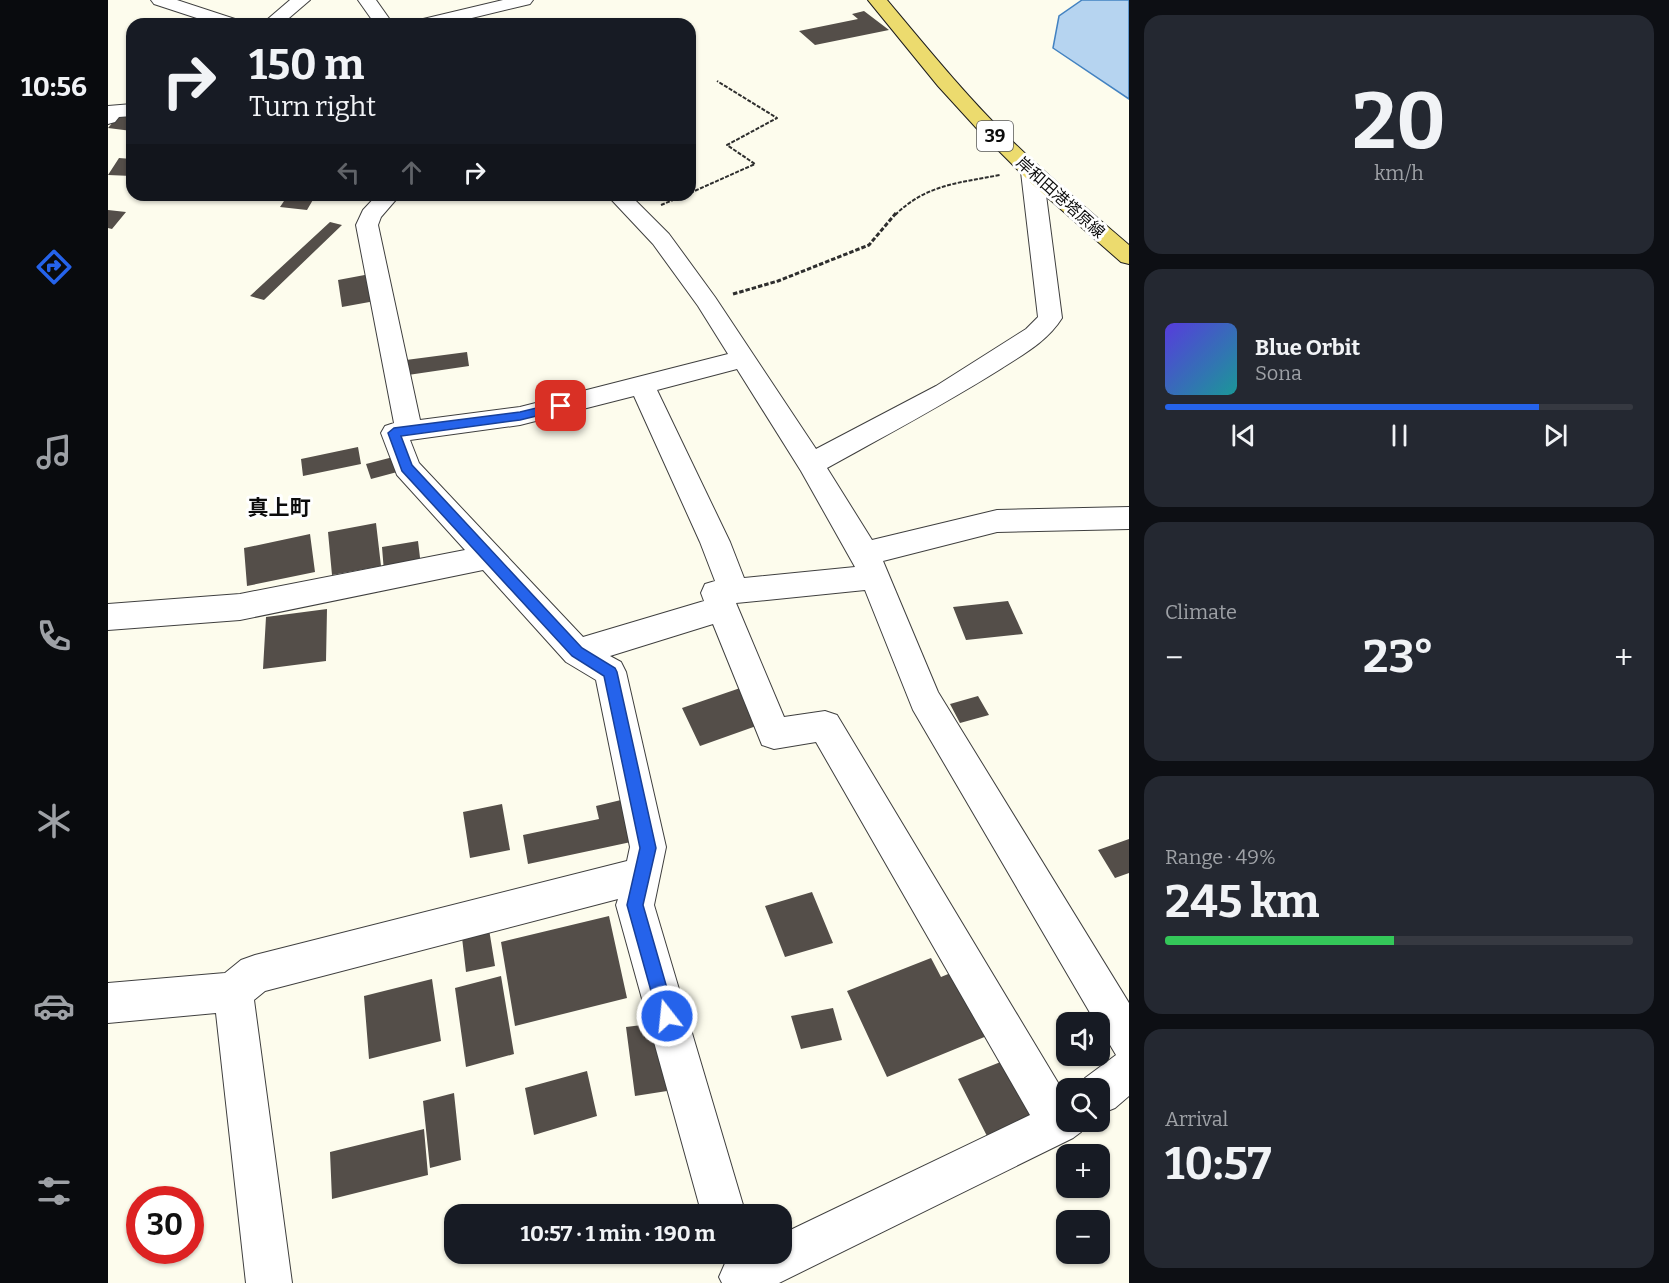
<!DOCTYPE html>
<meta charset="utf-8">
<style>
:root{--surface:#171b24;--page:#242831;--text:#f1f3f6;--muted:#9ea1a6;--line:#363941;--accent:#2563eb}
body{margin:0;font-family:Bitter,"Noto Sans JP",serif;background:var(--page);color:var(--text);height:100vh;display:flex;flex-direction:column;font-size:22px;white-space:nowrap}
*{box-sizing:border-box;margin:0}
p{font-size:20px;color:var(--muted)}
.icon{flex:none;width:33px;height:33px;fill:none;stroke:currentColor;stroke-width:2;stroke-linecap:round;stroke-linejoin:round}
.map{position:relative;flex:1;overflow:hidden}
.details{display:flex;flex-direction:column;gap:15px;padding:15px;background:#0d0f14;width:540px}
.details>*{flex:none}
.top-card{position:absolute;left:18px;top:18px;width:570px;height:183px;border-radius:18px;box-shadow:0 2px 4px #0004;background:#171b24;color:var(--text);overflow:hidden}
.controls{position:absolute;left:948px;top:1012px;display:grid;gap:12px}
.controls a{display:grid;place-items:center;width:54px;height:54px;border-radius:12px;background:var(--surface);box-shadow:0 2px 4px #0004;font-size:30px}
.speed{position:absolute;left:18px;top:1186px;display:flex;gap:12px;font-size:30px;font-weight:700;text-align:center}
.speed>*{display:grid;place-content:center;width:78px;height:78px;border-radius:50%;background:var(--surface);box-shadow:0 2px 4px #0004;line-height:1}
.speed .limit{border:9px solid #d22;background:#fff;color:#111}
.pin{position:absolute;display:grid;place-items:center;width:51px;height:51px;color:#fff;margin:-26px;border-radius:12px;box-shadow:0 3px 9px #0006}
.me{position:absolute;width:66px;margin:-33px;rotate:344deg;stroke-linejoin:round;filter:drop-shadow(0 0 4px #0008)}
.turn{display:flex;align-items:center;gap:21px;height:126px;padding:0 24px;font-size:27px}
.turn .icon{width:78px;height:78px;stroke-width:2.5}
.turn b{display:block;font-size:42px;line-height:51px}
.lanes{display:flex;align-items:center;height:57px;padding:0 24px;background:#0003;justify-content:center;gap:30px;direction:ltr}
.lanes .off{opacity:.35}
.big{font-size:45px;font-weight:700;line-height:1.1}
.details .card{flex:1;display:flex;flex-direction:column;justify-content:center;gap:9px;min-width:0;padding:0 21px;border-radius:18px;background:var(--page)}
.details .dial{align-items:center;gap:0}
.dial b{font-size:78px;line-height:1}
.song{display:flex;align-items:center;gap:18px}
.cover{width:72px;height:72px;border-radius:9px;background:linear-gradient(135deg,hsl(250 70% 55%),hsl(180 70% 35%))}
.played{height:6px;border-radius:3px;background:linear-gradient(90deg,var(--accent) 80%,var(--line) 80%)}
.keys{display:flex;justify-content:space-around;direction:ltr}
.heat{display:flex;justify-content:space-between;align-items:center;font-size:33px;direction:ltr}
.charge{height:9px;border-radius:4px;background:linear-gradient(90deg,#34c759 49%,var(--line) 0)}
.trip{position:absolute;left:336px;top:1204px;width:348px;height:60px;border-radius:18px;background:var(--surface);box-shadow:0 2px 4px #0004;font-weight:700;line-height:60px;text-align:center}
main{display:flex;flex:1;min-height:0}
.menu{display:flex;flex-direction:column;width:108px;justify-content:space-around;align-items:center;background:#090b0e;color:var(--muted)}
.menu .icon{width:42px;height:42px}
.menu .current{color:var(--accent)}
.menu b{font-size:27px;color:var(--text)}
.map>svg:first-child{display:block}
</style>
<main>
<nav class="menu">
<b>10:56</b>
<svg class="icon current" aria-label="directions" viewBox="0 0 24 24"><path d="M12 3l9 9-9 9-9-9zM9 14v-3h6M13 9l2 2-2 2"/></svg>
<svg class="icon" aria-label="music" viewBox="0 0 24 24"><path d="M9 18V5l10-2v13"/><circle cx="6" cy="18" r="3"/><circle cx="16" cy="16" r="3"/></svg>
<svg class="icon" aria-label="phone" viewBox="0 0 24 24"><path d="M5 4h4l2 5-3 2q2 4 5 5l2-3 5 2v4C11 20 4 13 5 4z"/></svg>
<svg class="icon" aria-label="climate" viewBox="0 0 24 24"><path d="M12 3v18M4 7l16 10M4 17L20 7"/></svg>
<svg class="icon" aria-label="car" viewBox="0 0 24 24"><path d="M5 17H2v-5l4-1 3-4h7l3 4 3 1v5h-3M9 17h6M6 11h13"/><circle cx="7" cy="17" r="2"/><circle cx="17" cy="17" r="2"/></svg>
<svg class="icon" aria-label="filters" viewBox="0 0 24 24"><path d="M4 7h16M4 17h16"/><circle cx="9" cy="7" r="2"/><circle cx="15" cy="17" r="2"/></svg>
</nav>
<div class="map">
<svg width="1021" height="1283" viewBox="0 0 1021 1283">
<rect width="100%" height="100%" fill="#fdfced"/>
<path fill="#b6d4f0" stroke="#4382c1" stroke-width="1.5" d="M974,0H1021V99L945,48L951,16Z"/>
<path fill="#544e49" d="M756,11L781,30L707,45L691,31L750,19L744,14Z
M13,113L24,115V131L0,128Z
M11,158L24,159V176L0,175Z
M180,195L206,198L199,210L172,207Z
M0,210L18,212L4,229L0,228Z
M222,222L234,225L156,300L142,296Z
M262,274L267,301L234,307L230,280Z
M359,352L361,366L300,375L298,360Z
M250,447L253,464L195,476L193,459Z
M289,456L293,471L263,479L258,464Z
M268,523L273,566L224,575L220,532Z
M202,534L207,572L139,586L136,548Z
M310,541L313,566L276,572L274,547Z
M900,601L915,634L858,640L845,607Z
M219,609L218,661L155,669L158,617Z
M638,686L657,723L592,746L574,708Z
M870,696L881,715L852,723L842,704Z
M513,800L523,842L420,864L415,835L491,819L488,806Z
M394,804L402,850L362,858L355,812Z
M1021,839V873L1007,878L990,850Z
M704,892L725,943L677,957L657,906Z
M501,916L519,998L407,1026L393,942Z
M380,923L387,966L358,972L353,929Z
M823,958L833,977L857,967L891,1031L779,1077L739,991Z
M393,976L406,1054L358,1067L347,988Z
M324,979L333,1041L261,1059L256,996Z
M725,1008L734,1040L693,1049L683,1016Z
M550,1023L559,1091L527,1096L518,1027Z
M905,1057L935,1115L880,1138L850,1079Z
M479,1071L489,1116L426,1135L417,1088Z
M346,1093L353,1160L322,1168L315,1101Z
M316,1129L320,1175L224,1199L222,1152Z"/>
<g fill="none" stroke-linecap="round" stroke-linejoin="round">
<defs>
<path id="minor" d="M43,0H69L130,20L133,24H107L46,4Z
M182,0H202L174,24H154Z
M250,0H268L285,24H267Z
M395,0H425L422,4L339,24H308L311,20Z
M24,104V116L11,117L7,122L0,124V106Z
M924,166L931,168L935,172L954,318C939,342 914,355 891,370C835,405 777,436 719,468L764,540L889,510L1021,507V529L889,532L775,561L830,692L1021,1003V1096L1007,1108L992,1114V1089H973L977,1078L1008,1055L992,1028V1023H988L805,710L757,590L628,603L676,717L717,711L729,715L958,1096V1122H977L973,1132L965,1138L671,1283H614L611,1277L618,1261L632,1254H674V1234L922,1115L708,742L666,749L654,745L605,624L502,656L513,662L518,672L558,847L546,905L638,1215H594L508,905L510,899L157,991L146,1000L184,1283H138L108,1013L0,1023V983L117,973L133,960L147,955L519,861L522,847L488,680L458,662L375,570L132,620L0,630V604L132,594L357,550L289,475L273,433L277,426L286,423L248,225L255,210L269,195H292L273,217L270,225L312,420L412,407L620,354L590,306L545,244L499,195H522L561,234L607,297L708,449L828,386L918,329L930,317L913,172L917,168ZM629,369L693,471L747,567L636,578L622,542L549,390ZM526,396L592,542L607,581L597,584L593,593L596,601L475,637L311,463L302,440L412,425Z"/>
<path id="major" d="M760,0H779C819,48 859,97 904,141C941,177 981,211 1021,245V264L1013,262L923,183L872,132L830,86Z"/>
</defs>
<use href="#minor" stroke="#3f3f3f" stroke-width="2"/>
<use href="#major" stroke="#1d1d1d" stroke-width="2"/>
<path stroke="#2e2e2e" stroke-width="2" stroke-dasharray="4 1.5" stroke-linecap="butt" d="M582,193L647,164L619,145L669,118L609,81
M553,205L577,195
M787,215C819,184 851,183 892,175"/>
<path stroke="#2e2e2e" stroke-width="3" stroke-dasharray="4.5 2" stroke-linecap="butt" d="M625,294L670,281L761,245L788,213"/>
<use href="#minor" fill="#fff" fill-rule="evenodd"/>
<use href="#major" fill="#ecdb6e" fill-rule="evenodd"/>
</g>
<path fill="#2563eb" stroke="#184099" stroke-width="1.5" d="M453,402L458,406L457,409L412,420L293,436L304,465L474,648L507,668L509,672L548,848L535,905L567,1016L565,1022L559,1024L552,1022L550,1016L519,905L532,848L496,676L464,656L294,471L280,433L286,428L412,412Z"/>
<g text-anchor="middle" stroke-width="6" stroke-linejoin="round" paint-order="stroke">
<g font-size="16" fill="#0c0c0c" stroke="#fff">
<text transform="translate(953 197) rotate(42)" y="6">岸和田港塔原線</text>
</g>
<rect fill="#fff" stroke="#555" stroke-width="1.5" x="869" y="121" width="36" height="30" rx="4.5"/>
<g font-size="18" font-weight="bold" fill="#0c0c0c">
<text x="887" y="142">39</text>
</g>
<g font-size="21" font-weight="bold" fill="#0c0c0c" stroke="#fff">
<text x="171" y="515">真上町</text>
</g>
</g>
</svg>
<div class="controls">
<a><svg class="icon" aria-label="sound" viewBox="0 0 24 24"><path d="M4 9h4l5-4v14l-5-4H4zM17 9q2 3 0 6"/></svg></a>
<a><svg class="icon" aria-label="search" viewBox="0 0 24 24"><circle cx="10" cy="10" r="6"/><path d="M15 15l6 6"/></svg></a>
<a>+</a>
<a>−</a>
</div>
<div class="speed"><div class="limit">30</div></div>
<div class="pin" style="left:453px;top:406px;background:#d93025"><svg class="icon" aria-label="arrive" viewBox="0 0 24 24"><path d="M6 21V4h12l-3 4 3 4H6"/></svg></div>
<svg class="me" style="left:559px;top:1016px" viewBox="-20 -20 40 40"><circle r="17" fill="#2563eb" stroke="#fff" stroke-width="3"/><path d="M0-11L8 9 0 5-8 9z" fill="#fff"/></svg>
<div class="trip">10:57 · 1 min · 190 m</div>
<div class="top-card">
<div class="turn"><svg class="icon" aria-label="right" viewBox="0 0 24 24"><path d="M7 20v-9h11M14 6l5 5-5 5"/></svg><div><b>150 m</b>Turn right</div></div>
<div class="lanes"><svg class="icon off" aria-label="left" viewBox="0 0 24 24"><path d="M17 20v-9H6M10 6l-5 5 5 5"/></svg><svg class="icon off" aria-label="ahead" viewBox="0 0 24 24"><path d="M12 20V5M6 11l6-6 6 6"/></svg><svg class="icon" aria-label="right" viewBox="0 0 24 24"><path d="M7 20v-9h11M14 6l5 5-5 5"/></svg></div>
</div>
</div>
<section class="details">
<div class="card dial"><b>20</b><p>km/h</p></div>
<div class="card">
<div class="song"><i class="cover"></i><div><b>Blue Orbit</b><p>Sona</p></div></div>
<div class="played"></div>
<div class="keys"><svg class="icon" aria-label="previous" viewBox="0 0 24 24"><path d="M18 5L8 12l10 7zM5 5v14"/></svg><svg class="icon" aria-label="pause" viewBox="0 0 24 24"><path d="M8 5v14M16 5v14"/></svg><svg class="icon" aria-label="next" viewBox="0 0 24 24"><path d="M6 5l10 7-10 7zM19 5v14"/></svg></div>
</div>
<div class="card"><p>Climate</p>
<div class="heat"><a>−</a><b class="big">23°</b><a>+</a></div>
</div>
<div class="card"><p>Range · 49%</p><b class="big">245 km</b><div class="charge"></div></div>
<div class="card"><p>Arrival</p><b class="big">10:57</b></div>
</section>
</main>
